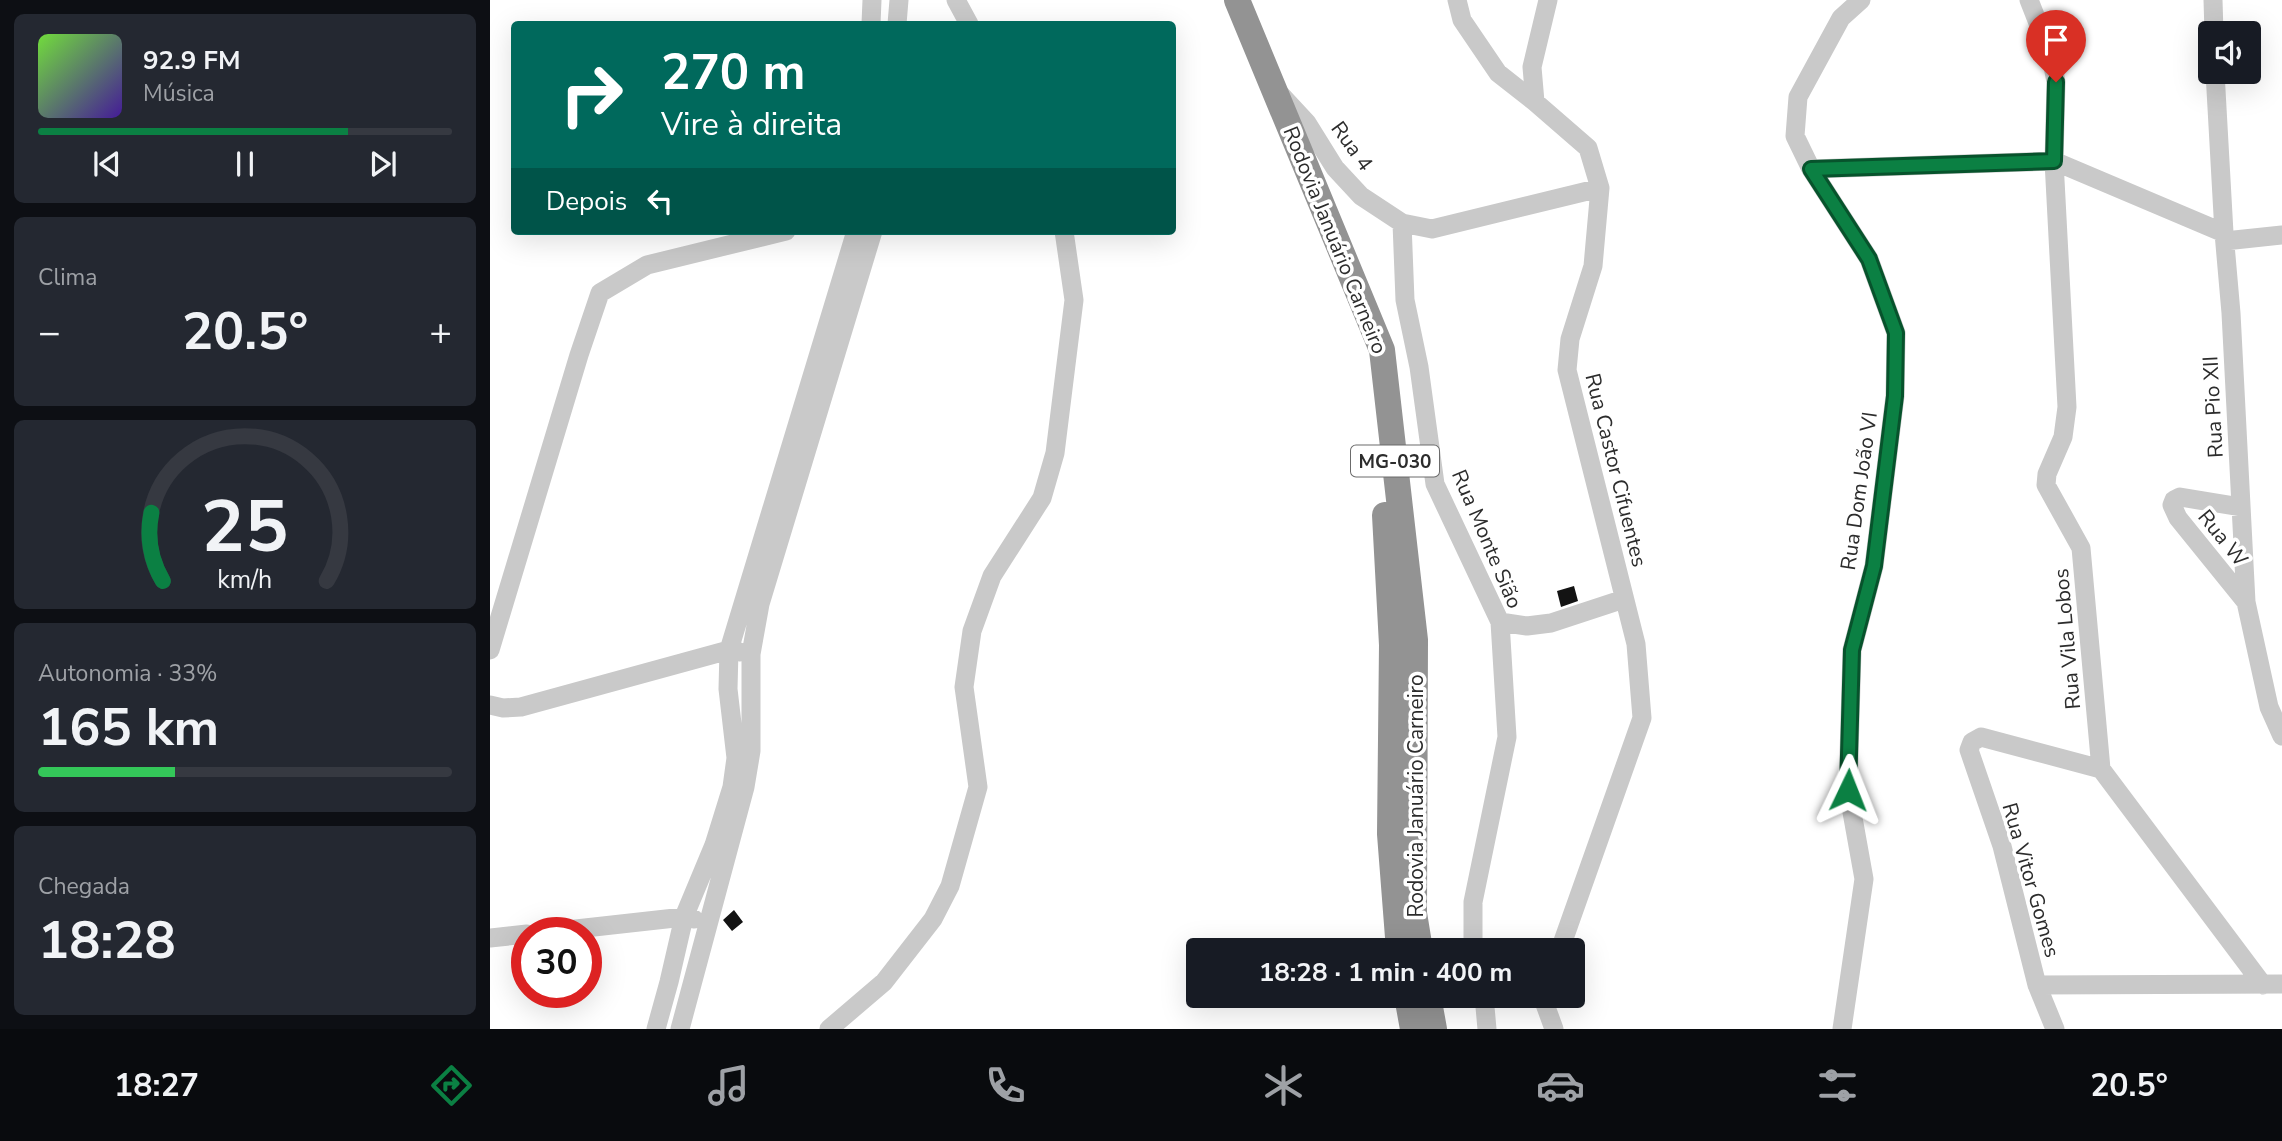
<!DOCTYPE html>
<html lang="pt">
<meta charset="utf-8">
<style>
:root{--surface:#171b24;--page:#242831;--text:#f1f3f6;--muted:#9ea1a6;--line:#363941;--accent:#0b8043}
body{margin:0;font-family:"Nunito Sans",sans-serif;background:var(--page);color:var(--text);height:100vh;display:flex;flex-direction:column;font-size:26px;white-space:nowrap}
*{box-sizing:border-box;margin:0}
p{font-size:23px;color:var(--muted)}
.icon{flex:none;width:38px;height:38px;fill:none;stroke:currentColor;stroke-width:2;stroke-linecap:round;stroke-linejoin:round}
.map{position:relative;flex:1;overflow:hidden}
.panel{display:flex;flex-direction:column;gap:14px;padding:14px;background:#0d0f14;width:490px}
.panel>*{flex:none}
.banner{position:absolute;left:21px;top:21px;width:665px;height:214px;border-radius:7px;box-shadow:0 7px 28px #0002;background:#00695c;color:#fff;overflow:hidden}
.tools{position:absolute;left:1708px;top:21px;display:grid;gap:14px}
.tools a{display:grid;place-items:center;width:63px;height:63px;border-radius:7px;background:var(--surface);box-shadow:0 7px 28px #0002;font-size:35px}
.speed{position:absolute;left:21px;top:917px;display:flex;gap:14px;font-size:35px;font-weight:700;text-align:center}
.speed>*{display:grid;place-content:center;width:91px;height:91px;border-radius:50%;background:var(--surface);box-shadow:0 7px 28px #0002;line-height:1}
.speed .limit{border:10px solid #d22;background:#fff;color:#111}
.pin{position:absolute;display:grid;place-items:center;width:60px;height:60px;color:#fff;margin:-72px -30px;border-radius:50% 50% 50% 0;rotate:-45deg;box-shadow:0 0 7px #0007}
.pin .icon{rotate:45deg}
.me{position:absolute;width:77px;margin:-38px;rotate:2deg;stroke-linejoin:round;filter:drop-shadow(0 0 5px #0008)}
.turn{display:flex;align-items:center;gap:24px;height:147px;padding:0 35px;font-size:32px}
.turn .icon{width:91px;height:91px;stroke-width:2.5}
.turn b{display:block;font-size:49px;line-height:60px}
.then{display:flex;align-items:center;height:66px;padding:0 35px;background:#0003;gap:14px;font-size:26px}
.big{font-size:52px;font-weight:700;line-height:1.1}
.panel .card{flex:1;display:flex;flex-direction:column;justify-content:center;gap:10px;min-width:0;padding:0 24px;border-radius:10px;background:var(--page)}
.panel .dial{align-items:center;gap:0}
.dial svg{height:182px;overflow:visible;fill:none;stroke:var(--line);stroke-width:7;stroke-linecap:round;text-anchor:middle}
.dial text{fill:var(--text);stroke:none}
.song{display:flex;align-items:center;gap:21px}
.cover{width:84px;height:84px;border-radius:10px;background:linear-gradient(135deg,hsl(100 70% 55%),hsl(260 70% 35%))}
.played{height:7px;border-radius:4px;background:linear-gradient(90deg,var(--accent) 75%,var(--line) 75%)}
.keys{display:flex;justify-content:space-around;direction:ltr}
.heat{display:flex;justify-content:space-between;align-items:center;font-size:38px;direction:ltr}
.charge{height:10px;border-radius:5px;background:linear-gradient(90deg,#34c759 33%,var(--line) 0)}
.trip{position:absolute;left:696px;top:938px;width:399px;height:70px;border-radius:7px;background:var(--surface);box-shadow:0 7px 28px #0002;font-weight:700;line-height:70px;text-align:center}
.menu{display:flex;height:112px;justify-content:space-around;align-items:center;background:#090b0e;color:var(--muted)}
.menu .icon{width:49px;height:49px}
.menu .on{color:var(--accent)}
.menu b{font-size:32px;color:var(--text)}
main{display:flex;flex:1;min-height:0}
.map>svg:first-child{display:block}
</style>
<main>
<section class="panel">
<div class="card">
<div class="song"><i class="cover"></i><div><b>92.9 FM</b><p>Música</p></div></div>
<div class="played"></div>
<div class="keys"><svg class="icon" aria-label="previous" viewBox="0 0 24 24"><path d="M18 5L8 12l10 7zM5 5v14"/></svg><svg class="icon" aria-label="pause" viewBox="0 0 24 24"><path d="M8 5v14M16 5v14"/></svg><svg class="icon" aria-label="next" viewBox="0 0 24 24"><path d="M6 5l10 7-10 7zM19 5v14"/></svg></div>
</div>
<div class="card"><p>Clima</p>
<div class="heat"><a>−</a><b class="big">20.5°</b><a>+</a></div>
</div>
<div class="card dial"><svg viewBox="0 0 100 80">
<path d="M14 69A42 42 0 1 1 86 69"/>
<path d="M14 69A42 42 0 0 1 9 39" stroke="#0b8043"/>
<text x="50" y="56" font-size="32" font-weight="700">25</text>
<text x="50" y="72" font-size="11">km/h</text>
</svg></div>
<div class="card"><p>Autonomia · 33%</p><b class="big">165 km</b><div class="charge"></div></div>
<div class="card"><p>Chegada</p><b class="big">18:28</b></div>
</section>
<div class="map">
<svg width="1792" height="1029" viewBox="0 0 1792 1029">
<rect width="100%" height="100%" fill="#fff"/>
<path fill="#131313" d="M1084,586L1088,601L1071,607L1067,591Z
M244,910L253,922L242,931L233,920Z"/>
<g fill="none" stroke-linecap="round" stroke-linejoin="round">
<path stroke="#c9c9c9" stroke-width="19" d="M466,0L479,24
M967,0L972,20L1008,73L1045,102L1098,148L1110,188L1103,266L1080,339L1077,370L1146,644L1152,718L1072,944L1067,950
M1539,0L1561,56L1566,82L1564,161L1577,407L1573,437L1557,474L1556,485L1591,548L1611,769L1773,985
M1723,0L1724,33
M381,24L382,0
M407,24L409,0
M1725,72L1734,233L1741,313L1756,602L1779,707L1792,736
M791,95L817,123L845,168L871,196L912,223L942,229L1110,188
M1045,102L1042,67L1058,0
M1321,169L1564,161L1734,233
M912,223L915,300L929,367L945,484L1010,622L1017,737L983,902V940L986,950
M1735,241L1792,235
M1751,507L1690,497L1684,500L1682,505L1688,518L1756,602
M1010,622L1037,626L1061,623L1134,599
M0,650L89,355L110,293L157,265L296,231
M0,705L13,708L31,707L239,650L250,652
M50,933L194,917L204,919
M0,938L37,934
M1547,985L1792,984
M994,996L997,1029
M1052,996L1064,1029
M166,1029L179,982L194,917L224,845L242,787L246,758L238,689L239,650L366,231
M190,1029L255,787L261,751V654L270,604L383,231
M339,1029L394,982L443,919L460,886L488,787L474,687L482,631L502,576L552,498L565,453L584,300L574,231
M1352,1029L1374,879L1358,790L1362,650L1384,566L1405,396L1406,333L1379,259L1321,169L1305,136L1308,97L1351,18L1371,0
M1565,1029L1547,985L1512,846L1479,750L1482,742L1491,737L1611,769"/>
<path stroke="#939393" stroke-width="26" d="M747,0L892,350L925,640L924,913L930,950
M895,515L902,645L900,834L909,950
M917,996L923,1029
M938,996L944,1029"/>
</g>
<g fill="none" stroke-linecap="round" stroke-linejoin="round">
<defs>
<path id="route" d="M1358,790L1362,650L1384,566L1405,396L1406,333L1379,259L1321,169L1564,161L1566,82"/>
</defs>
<use href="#route" stroke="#07532c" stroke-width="18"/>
<use href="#route" stroke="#0b8043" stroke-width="12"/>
</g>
<g text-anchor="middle" stroke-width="7" stroke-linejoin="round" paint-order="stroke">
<rect fill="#fff" stroke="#6b6b6b" stroke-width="2" x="861" y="445.5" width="88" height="31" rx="5"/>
<g font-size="19" font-weight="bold" fill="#2c2c2c">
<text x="905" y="468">MG-030</text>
</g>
<g font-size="21" fill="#2c2c2c" stroke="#fff">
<text transform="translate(862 146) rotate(54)" y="7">Rua 4</text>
<text transform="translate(845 240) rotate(68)" y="7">Rodovia Januário Carneiro</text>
<text transform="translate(1723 407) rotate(-93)" y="7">Rua Pio XII</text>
<text transform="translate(1126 470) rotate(76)" y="7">Rua Castor Cifuentes</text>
<text transform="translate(1369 491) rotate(-82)" y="7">Rua Dom João VI</text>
<text transform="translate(1733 538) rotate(51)" y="7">Rua W</text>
<text transform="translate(997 539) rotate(67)" y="7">Rua Monte Sião</text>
<text transform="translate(1577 639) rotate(-95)" y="7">Rua Vila Lobos</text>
<text transform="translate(926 796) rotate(-90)" y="7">Rodovia Januário Carneiro</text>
<text transform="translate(1541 880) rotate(74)" y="7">Rua Vitor Gomes</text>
</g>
</g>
</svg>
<div class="tools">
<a><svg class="icon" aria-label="sound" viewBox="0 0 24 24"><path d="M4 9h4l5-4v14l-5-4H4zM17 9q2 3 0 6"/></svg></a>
</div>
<div class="speed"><div class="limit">30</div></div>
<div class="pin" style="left:1566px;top:82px;background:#d93025"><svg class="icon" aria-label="arrive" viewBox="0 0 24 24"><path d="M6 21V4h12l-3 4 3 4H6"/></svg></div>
<svg class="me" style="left:1358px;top:790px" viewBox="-20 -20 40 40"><path d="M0-17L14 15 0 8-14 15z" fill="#0b8043" stroke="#fff" stroke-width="4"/></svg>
<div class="trip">18:28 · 1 min · 400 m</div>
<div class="banner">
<div class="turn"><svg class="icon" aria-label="right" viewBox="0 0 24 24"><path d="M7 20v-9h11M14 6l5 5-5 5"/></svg><div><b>270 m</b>Vire à direita</div></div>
<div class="then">Depois<svg class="icon" aria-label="left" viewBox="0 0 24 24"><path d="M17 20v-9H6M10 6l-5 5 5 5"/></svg></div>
</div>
</div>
</main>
<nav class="menu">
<b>18:27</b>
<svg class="icon on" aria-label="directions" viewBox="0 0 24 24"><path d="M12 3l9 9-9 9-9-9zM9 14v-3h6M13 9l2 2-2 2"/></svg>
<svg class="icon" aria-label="music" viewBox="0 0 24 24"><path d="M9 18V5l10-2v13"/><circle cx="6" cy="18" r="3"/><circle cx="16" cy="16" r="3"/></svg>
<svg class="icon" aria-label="phone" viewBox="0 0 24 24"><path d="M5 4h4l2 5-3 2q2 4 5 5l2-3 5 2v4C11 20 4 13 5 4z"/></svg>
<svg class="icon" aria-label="climate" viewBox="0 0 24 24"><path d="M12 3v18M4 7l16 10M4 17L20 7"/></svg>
<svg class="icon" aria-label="car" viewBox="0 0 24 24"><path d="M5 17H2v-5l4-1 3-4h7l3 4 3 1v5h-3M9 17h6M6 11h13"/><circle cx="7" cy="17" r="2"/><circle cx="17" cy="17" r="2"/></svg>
<svg class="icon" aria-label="filters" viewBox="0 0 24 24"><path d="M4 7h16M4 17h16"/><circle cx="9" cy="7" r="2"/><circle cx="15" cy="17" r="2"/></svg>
<b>20.5°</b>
</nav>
